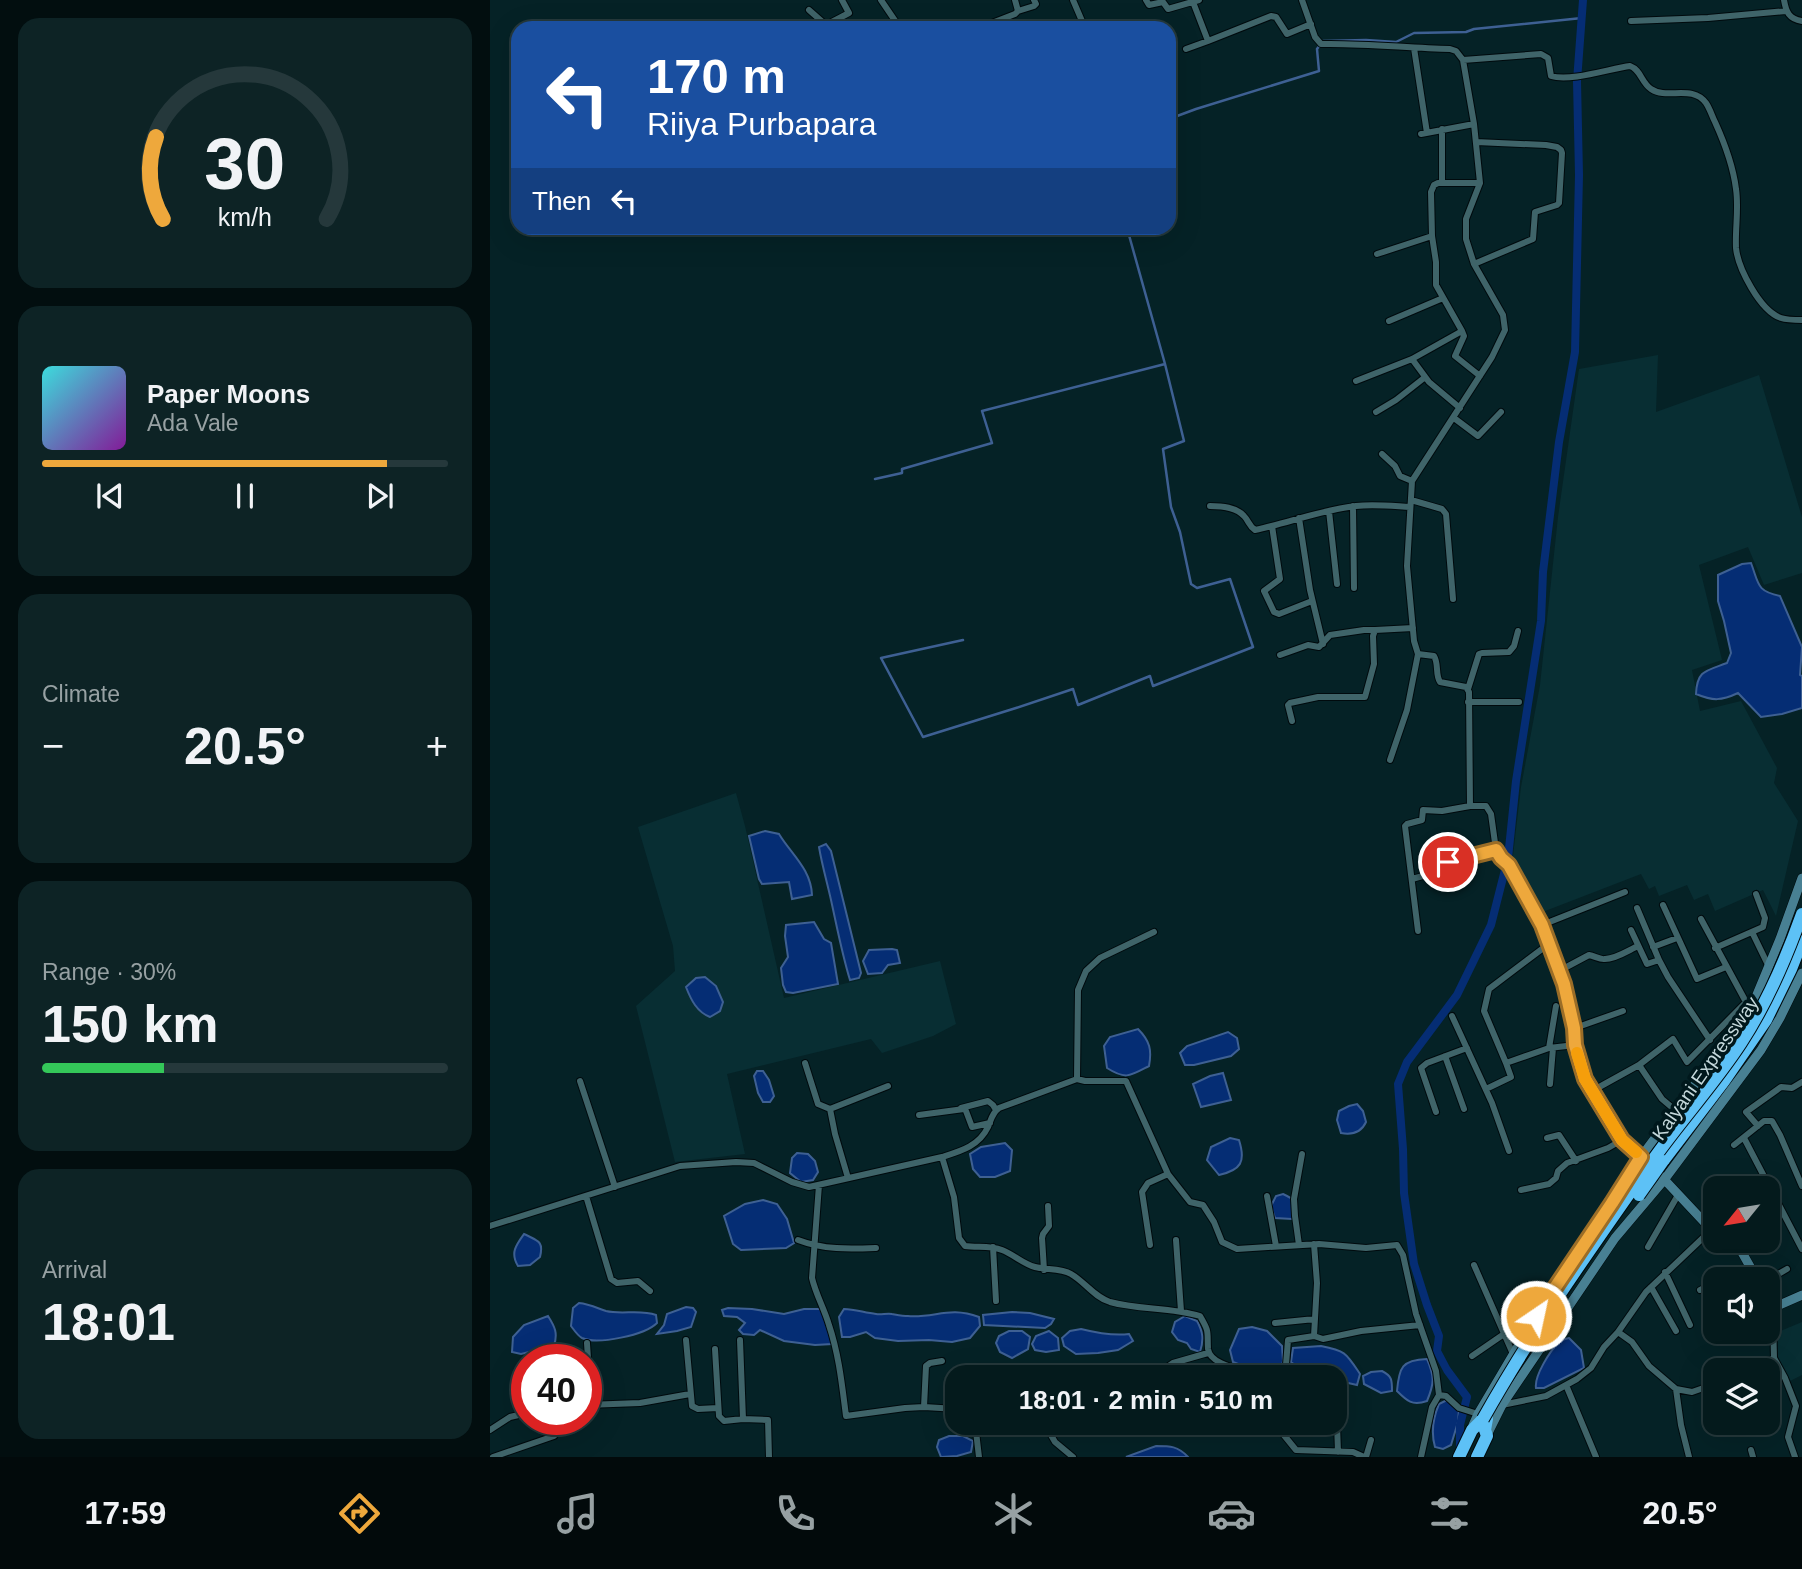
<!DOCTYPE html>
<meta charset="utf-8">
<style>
:root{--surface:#041a1c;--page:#0d2325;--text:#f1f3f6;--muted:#97a1a3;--line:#25383b;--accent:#eea83c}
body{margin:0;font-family:Arial,sans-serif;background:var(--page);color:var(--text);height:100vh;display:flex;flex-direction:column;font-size:26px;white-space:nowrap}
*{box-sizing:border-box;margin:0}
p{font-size:23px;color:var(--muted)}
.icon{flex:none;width:38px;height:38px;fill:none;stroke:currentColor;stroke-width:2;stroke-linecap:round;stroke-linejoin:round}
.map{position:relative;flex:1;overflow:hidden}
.sheet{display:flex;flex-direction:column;gap:18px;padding:18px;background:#020e0f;width:490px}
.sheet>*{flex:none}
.banner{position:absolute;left:21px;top:21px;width:665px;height:214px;border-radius:21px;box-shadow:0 7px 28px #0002,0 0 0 2px var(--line);background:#1a4fa0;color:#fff;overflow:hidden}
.needle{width:46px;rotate:240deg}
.fabs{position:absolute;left:1213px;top:1176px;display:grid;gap:14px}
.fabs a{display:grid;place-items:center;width:77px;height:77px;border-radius:14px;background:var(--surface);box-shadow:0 7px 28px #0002,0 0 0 2px var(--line);font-size:35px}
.speed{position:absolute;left:21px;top:1344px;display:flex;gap:14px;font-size:35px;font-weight:700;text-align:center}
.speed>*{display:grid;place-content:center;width:91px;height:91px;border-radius:50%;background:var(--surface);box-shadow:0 7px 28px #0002,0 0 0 2px var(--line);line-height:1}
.speed .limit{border:10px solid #d22;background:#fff;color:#111}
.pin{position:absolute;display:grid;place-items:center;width:60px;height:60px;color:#fff;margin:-30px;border:4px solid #fff;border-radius:50%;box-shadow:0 2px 7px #0007}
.me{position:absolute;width:77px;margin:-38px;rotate:34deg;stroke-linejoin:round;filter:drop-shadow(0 0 5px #0008)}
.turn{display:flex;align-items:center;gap:24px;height:147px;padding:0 21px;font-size:32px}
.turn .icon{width:91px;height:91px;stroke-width:2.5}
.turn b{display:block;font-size:49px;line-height:60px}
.then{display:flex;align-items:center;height:66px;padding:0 21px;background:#0003;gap:14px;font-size:26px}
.big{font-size:52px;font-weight:700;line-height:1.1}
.sheet .tile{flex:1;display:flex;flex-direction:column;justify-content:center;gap:10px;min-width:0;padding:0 24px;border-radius:21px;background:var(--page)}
.sheet .dial{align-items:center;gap:0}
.dial svg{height:182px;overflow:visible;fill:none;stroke:var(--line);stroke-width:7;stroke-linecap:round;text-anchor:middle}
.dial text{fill:var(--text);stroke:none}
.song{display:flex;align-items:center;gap:21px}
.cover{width:84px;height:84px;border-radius:10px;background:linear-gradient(135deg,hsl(180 70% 55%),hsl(290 70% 35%))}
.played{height:7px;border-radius:4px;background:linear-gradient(90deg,var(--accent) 85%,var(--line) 85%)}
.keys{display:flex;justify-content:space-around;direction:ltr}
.heat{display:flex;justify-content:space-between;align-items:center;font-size:38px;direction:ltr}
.charge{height:10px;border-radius:5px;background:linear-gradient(90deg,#34c759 30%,var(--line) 0)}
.trip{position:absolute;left:455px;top:1365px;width:402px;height:70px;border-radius:21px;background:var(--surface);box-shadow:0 7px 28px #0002,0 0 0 2px var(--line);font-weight:700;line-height:70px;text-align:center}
.dock{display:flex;height:112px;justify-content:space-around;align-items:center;background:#020a0b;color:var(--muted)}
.dock .icon{width:49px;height:49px}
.dock .on{color:var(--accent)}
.dock b{font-size:32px;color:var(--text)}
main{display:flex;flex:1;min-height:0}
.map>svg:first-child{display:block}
</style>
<main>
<section class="sheet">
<div class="tile dial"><svg viewBox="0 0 100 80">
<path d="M14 69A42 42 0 1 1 86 69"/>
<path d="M14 69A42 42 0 0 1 11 33" stroke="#eea83c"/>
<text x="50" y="56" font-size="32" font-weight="700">30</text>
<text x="50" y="72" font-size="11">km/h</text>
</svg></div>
<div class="tile">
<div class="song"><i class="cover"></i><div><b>Paper Moons</b><p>Ada Vale</p></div></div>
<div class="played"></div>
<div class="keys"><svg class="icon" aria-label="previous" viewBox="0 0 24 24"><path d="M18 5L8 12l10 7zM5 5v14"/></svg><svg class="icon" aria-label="pause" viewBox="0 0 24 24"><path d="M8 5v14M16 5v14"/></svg><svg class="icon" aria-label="next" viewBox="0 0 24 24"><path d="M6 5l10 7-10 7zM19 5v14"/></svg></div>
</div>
<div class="tile"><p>Climate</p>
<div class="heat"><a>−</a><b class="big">20.5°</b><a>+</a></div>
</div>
<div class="tile"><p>Range · 30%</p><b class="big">150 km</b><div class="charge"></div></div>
<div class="tile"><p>Arrival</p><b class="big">18:01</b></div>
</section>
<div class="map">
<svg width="1312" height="1457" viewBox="0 0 1312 1457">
<rect width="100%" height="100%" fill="#052226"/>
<path fill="#082e33" d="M1168,355L1166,412L1269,375L1312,517V573L1274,585L1258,547L1209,565L1232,660L1202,670L1210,711L1251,701L1287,768L1284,783L1308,821L1286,916L1273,890L1225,911L1218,894L1204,900L1197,885L1169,896L1165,886L1159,889L1151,874L1050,913L1022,864L1031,787L1050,685L1068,517L1089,369Z
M246,793L255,826L294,998L450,961L466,1024L443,1036L392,1053L381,1039L237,1074L255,1154L185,1162L146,1006L185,971L183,946L148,827Z
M1312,1322V1375L1300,1381L1287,1357L1288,1332Z"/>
<path fill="#052d74" stroke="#3e6093" stroke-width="2" d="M1261,563C1269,584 1266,591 1290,596L1312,647L1310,675L1312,676V708L1292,714L1271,717L1248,693C1231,701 1223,701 1206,694C1207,670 1216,671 1237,663L1241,653L1234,621L1228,601V575L1252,564Z
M275,831L289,834C301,854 321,869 322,895L302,899L299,882L272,884L269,879L259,836Z
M336,844L341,851L371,973L369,978L360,980C352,954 347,927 341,900C337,882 332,865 329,847Z
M324,922L334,939L341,943L348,984L303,993L296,992L293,985L291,968L298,957L295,936L296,925Z
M402,949L407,950L410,963L398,965L392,973L378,974L373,961L379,950Z
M215,977L226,986L233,1002L230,1011L220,1017C207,1012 201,1000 196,987L206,978Z
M648,1029C660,1041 662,1050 659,1066C640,1076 636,1080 617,1068L614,1046L620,1037Z
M738,1032L747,1038L749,1049L741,1056L704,1065H695L690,1053L697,1046Z
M267,1071H273L279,1080L284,1096L280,1102H273L268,1093L264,1076Z
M733,1073L741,1100L711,1107L703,1084L720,1076Z
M867,1104L873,1111L876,1122C871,1133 862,1135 851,1133L847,1120L849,1111L859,1106Z
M740,1138L749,1140C756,1162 751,1170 729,1175L717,1160L721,1147Z
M515,1143L522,1150L520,1171L505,1177H490L483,1169L480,1154L491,1147Z
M307,1153L318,1154L325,1161L328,1172L323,1180L311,1182L300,1173L302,1158Z
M793,1194C804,1199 808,1202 807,1214L802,1219L785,1218L781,1206L786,1196Z
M273,1200L287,1204L297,1219L304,1243L296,1248L251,1250L243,1244L234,1216L255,1204Z
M34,1234C48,1241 54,1241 50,1257L40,1265L28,1266C20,1253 26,1245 34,1234Z
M89,1303C99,1304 107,1308 116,1311C132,1315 150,1309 166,1315L167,1323C155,1335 108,1345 92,1338C88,1336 84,1330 81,1326L83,1308Z
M196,1307L203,1308L206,1312L201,1327L187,1331L167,1334L174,1325L177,1314Z
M238,1308L262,1309L294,1314L314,1309H330L337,1320L342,1344L325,1345L294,1341L270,1330L264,1335L253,1334L249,1330L255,1323L247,1317L234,1316L232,1310Z
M354,1309C365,1309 375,1313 386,1314C391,1315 397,1313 402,1314C408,1315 413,1316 418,1316C446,1318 459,1306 489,1317L490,1326L480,1338L462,1342L439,1340L408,1341L385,1338L376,1332L360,1337H352L349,1317Z
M522,1312L540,1313L564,1319L561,1324L555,1328L494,1325L493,1315Z
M58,1316C65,1327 68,1333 64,1346L31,1354L22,1352L23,1337L34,1325Z
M695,1316L707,1321C713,1332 714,1339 710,1352L701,1349L697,1343L688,1340L682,1332L685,1322Z
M762,1327L777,1331L792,1346L793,1361L790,1373L764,1370L743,1362L740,1350L749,1329Z
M591,1329C607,1333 622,1336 639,1334L643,1341L628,1350L608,1353L586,1354L574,1346L572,1338L580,1331Z
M519,1331H532L540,1337L538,1349L522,1358L510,1352L506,1343L509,1336Z
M559,1331L568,1338L569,1350L556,1352L545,1350L542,1344L546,1336Z
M1079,1338L1091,1350L1094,1368L1054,1388H1046C1044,1376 1060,1351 1069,1342C1073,1339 1075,1339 1079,1338Z
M831,1346C856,1351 856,1353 870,1374L867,1385L845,1380V1377C827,1377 815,1374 801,1362L803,1348Z
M937,1359C945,1377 944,1384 937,1401C922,1406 917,1401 907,1391C909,1367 912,1360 937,1359Z
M892,1371C902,1376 902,1380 902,1391L891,1393L874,1384L873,1376L881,1372Z
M957,1400L969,1409L968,1422L961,1445L953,1449L945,1447C941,1433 943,1418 949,1404Z
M459,1436H473L483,1441L481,1452L467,1456L451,1457L447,1447L449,1440Z
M666,1446C680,1446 688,1446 698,1457H636Z"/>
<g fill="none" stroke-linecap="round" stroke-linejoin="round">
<path stroke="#3e6093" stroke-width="2.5" d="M679,119L706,109L829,71L827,49L833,41L876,40L906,42L924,33L976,32L984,29L1092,18
M385,479L412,473V469L502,443L492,411L675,364
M473,640L391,658L433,737L526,708L583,689L588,705L660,676L663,686L763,647L740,579L707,588L701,584L690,532L681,507L673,449L694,441L675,364L637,228"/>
<path stroke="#052d74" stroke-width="8" d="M970,1451V1425L977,1397L957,1370L947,1351L949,1336L937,1305L924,1264L914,1193L913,1149L908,1084L917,1062L967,995L1001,925L1018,858L1026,781L1051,621L1053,572L1069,442L1085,352L1089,175L1087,81L1093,0"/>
<defs>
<path id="street" d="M391,0L410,28
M583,0L595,28
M656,0L659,5L673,2L678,9L709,0
M812,0L825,37L831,44C874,43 917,48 960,49L966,51L973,60L1051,54L1058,58L1061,76C1080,82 1119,69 1140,66C1151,70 1151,82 1161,89C1177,100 1202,84 1216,103C1220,109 1222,116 1225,122C1235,144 1243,165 1246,189C1249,209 1245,228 1246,248C1248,268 1270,311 1291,318C1297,320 1305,320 1312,320
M1294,0C1296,12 1299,19 1312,21
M703,2L718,41L781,16L786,17L797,34L821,24
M319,10L336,25L359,13L352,0
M528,11L544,6L546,4L544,0
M1141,21L1218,18L1296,11
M489,28L525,14L528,11L525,0
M924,48L937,133
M696,49L718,41
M931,134L984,124
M952,183V129
M887,254L942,236
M984,264L1043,239L1045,212L1067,205L1069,203L1072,153L1071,150L1067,147L1056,145L986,142
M899,321L953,298
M972,331L974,336L965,356L990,376
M922,359L939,382L970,408
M866,381L922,359L972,331L946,285V262L942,236L941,192L944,185L948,183H990L984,124L973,60
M886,412L906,400L934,378
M964,418L988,436L1011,412
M892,454L905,466L910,476L922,481L917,566L924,641L928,654L944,656C949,664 945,674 950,682L976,687L979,692L980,806H996L1001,814L1006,850L1011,858L1019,865L1040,902L1060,943L1075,984L1085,1028V1045L1095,1079L1132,1140L1151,1157
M922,481L1002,357L1015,330L1013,315L984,264L976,239V219L990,183
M921,500L952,509L956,514L963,599
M720,506C732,506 746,507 754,516C759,521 759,526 765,530C798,523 831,510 866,506C884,504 902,506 920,507
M863,506L864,588
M839,511L847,584
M809,518L820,590L833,644
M782,526L790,579L774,591L784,612L789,614L822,601
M790,655L818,645L829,647L840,635L874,630H885
M978,689L989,654L992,653L1019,652L1024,646L1028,631
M978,702H1029
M802,721L798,705L800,703L828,697H875L884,664L883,636L885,630L923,628
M900,760L917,710L928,654
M922,879L940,874L958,862L1006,850
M1173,905L1207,979L1236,967
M1147,908L1169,960L1178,977L1220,1040
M1211,919L1256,1002
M1052,925L1135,892
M1141,930L1157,964L1169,960
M928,931L915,826L917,824L932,820L933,810L952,811L980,806
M1262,932L1279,967
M1163,947L1187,938
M1225,948L1273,927L1275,918L1266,894
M1069,971L1099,955C1105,956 1110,960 1115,959C1126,959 1139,950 1148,946
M962,1016L1002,1103L1019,1151
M1085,1028L1133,1011
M1059,1048L1066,1006
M955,1056L974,1109
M315,1063L328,1104L340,1109
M1016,1063L994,1011L999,989L1060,943
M1149,1065L1172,1099L1185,1110
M587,1079L588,990L596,971L610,958L664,932
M90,1081L125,1187
M1060,1084L1063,1048
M996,1089L1021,1077L1016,1063L1059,1048L1085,1045
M1102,1091L1149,1065L1183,1039L1197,1062L1256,1002L1261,1009
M471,1108L498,1101L503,1105L506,1110
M946,1112L931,1068L937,1063L977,1048
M429,1115L474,1109L476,1111L482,1127L500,1123
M1268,1126L1256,1112L1291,1087L1302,1088L1312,1082
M1057,1138L1069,1135L1086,1161
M1254,1138L1312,1249
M1244,1145L1274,1121H1282L1290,1135L1312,1186
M452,1157C471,1151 489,1146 498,1127C501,1120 502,1113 509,1108L587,1079L595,1081H636L678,1174L700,1202L713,1205L724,1222L732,1242L747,1249L829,1244L876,1248L907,1245L913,1255L926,1314L946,1371L949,1395
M358,1178L345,1134L340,1109L398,1086
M329,1185L322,1278C326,1295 334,1308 339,1325C349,1355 352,1385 356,1416L415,1408L434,1407L467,1409
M1031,1190L1059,1184L1066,1178L1068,1171L1077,1163L1118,1148L1132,1140
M96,1196L121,1279L127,1283L148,1281L160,1291
M777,1196L786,1246
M0,1226L190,1166L246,1162L264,1163L302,1182L319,1187L452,1157L464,1197L469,1238L475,1246C487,1248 499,1245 512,1250C523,1254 533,1264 545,1267C556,1270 571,1268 581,1274C595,1282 604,1297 620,1302C649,1310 680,1307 710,1316C720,1333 717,1331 718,1349C720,1365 751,1369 766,1374L769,1377
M308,1240C334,1250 359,1249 386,1248
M686,1240L691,1311
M660,1245L652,1192L658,1183L678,1174
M809,1245L805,1216L804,1199L812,1154
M503,1247L506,1301
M1158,1247L1188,1195
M984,1265L1023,1354
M554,1270L552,1238L553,1234L559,1226L558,1206
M1175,1272L1200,1325
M1234,1279L1260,1267
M1278,1280L1297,1269
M1161,1287L1186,1331
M1210,1290L1225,1283
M1278,1312L1283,1318L1284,1358L1295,1378L1306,1406L1298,1437L1305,1457
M785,1323L825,1319
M1128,1332L1156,1292L1217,1234L1222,1226
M824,1336L833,1339L871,1331L930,1325
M196,1340L202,1406L208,1409L228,1408
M250,1340L253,1419L278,1420L279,1457
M97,1343L101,1405
M225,1349L229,1416L234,1421L253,1419
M982,1356L1014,1334
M1261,1370L1284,1358
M515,1377V1374
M663,1377L683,1363L718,1353
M795,1377L798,1340L824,1336L827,1283L824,1244
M1076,1385L1106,1457
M1186,1389L1191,1425L1199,1457
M846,1395L848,1452
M96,1405L150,1403L200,1394
M1012,1405L1056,1396L1087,1379L1101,1368L1114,1347L1128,1332L1142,1342L1159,1366L1186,1389L1202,1392L1225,1384
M434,1407L436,1366L440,1363L452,1361
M485,1423L489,1457
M554,1423L565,1442L583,1457
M791,1423L793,1434L806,1450L863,1452L874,1457
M0,1430L20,1417L37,1413
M1261,1450L1263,1457
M3,1457L64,1436
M876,1457L881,1440
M931,1457L942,1407L949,1395L956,1396L969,1408L988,1414"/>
<path id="secondary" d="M1171,1176L1216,1224L1225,1227
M1242,1241L1249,1247L1267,1279
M1278,1310L1312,1295
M983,1425L988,1414L1046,1316L1122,1203L1151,1157L1261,1009L1290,939L1312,878
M998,1433L1012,1405L1125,1238L1174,1180L1271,1050L1290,1018L1312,973"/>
<path id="highway" d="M1173,1161L1234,1081L1276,1020L1301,969L1312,941
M969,1457L982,1430L993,1419
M987,1457L997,1436L995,1430L997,1419"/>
</defs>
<use href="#street" stroke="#000a0d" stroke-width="8"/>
<use href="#secondary" stroke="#000a0d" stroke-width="10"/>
<use href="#highway" stroke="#000a0d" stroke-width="14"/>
<use href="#street" stroke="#3f6469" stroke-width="6"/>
<use href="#secondary" stroke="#488093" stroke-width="9"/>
<use href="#highway" stroke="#5dc1f6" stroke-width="12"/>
<defs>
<path id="highway-bridge" d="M1149,1195L1173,1161
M993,1419C1044,1328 1105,1242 1165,1157C1192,1119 1225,1083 1251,1043C1277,1003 1296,959 1312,914"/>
</defs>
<use href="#highway-bridge" stroke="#000a0d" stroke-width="14" stroke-linecap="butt"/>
<use href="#highway-bridge" stroke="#5dc1f6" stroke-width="12"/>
</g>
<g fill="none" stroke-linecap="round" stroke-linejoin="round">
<defs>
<path id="route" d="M958,862L1006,850L1011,858L1019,865L1052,925L1074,984L1084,1028L1085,1045L1095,1079L1132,1140L1151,1157L1122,1203L1046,1316"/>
</defs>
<use href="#route" stroke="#9b6d27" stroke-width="18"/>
<use href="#route" stroke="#eea83c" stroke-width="12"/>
<path stroke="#f59e0b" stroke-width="12" d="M1087,1053L1095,1079L1132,1140L1146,1152"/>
</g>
<g text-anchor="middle" stroke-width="7" stroke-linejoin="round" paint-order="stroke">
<g font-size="19" fill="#c4d8db" stroke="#00181c">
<text transform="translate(1215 1068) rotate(-55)" y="7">Kalyani Expressway</text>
</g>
</g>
</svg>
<div class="fabs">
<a><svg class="needle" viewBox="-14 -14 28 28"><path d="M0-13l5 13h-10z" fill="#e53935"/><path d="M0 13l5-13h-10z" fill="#97a1a3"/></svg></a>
<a><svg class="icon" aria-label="sound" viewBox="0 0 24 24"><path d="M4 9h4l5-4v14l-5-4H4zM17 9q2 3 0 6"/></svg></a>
<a><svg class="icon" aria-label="layers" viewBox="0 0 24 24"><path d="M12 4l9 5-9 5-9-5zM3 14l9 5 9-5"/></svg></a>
</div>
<div class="speed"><div class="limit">40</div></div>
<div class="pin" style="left:958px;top:862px;background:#d93025"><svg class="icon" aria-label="arrive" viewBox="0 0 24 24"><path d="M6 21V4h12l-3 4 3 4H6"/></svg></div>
<svg class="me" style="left:1046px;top:1316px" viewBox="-20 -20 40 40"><circle r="17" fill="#eea83c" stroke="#fff" stroke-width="3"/><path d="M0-11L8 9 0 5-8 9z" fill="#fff"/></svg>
<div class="trip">18:01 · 2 min · 510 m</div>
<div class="banner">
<div class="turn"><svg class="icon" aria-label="left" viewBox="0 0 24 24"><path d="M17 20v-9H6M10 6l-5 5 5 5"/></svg><div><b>170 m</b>Riiya Purbapara</div></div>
<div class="then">Then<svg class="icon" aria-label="left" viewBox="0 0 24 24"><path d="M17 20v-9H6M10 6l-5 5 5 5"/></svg></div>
</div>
</div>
</main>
<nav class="dock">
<b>17:59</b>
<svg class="icon on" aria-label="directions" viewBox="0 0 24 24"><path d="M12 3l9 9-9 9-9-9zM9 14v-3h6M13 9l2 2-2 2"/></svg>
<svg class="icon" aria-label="music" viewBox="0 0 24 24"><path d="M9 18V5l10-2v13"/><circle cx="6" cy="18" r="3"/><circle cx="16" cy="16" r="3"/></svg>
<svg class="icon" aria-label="phone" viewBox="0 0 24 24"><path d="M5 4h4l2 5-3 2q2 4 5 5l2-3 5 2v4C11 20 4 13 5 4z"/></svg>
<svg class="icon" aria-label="climate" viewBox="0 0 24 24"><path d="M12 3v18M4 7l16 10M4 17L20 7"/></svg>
<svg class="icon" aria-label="car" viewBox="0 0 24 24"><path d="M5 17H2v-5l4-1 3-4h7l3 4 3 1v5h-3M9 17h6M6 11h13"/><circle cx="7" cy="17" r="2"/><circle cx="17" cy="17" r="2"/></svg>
<svg class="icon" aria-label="filters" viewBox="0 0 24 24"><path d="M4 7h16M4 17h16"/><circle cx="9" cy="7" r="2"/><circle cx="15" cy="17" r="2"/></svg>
<b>20.5°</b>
</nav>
